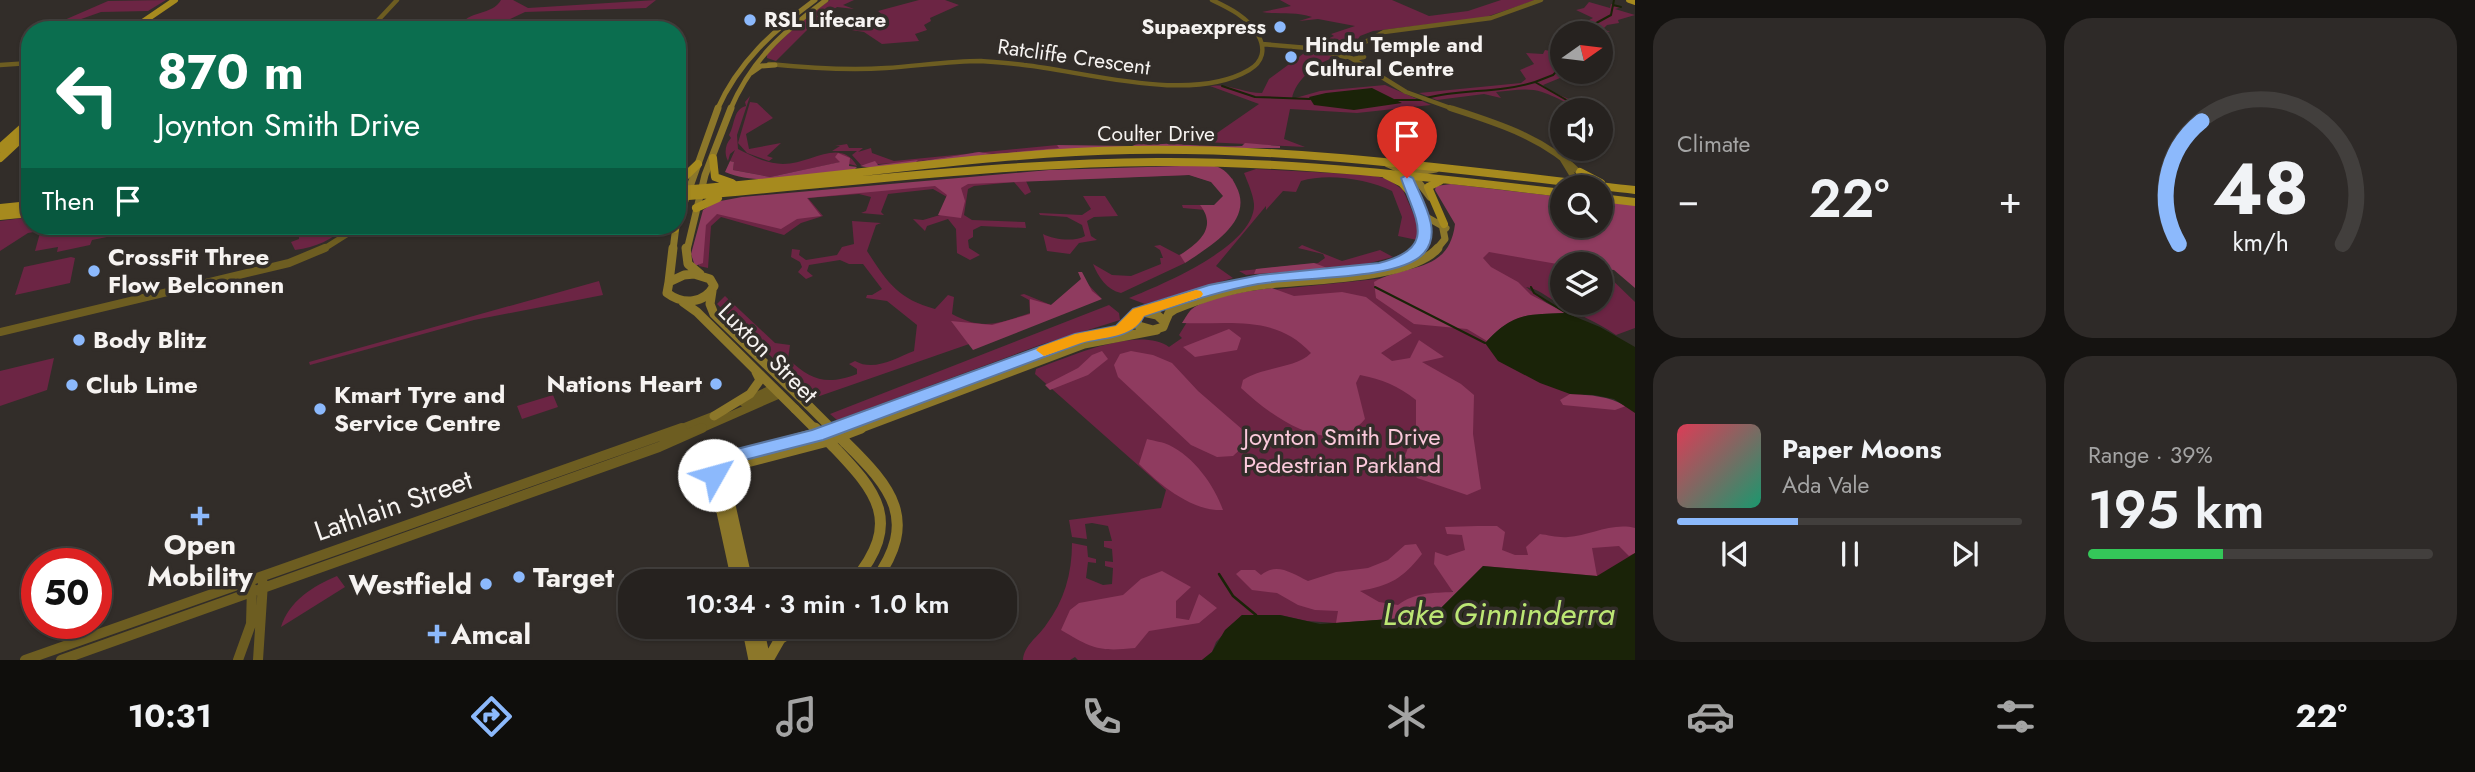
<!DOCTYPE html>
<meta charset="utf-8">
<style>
:root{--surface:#26221f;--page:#2e2a28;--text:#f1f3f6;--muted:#a4a4a4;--line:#423f3d;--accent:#8cb9fc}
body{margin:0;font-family:Jost,sans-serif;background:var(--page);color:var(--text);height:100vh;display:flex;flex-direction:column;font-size:26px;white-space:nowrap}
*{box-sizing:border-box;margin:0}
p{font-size:23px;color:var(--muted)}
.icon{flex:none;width:38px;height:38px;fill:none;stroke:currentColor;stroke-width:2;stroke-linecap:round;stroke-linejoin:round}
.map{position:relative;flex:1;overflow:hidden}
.drawer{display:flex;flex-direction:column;gap:18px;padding:18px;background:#151311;width:840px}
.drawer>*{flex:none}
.banner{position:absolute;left:21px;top:21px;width:665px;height:214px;border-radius:28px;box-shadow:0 2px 5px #0004,0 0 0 2px var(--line);background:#0b6e4f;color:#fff;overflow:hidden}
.needle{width:46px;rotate:76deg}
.tools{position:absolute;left:1550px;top:21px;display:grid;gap:14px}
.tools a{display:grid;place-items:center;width:63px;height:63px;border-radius:50%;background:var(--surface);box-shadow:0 2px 5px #0004,0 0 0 2px var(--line);font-size:35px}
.speed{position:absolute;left:21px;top:548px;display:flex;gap:14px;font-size:35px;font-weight:700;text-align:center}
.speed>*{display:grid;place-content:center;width:91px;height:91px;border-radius:50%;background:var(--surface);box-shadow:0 2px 5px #0004,0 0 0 2px var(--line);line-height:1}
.speed .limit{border:10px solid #d22;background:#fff;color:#111}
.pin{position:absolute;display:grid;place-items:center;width:60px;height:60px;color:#fff;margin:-72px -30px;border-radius:50% 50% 50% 0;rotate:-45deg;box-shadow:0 0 7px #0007}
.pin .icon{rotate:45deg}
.me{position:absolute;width:77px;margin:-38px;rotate:52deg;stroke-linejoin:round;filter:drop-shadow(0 0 5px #0008)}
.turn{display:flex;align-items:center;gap:24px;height:147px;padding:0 21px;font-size:32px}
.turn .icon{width:91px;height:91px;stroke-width:2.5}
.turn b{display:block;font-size:49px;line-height:60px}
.then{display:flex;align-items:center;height:66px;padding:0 21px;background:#0003;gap:14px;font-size:26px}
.big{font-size:52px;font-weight:600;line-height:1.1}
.drawer .widget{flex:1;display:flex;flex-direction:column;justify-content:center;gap:10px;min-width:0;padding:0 24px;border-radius:28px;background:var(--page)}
.drawer .dial{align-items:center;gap:0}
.dial svg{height:182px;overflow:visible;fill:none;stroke:var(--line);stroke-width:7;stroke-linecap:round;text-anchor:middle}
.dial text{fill:var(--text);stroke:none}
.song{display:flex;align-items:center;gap:21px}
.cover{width:84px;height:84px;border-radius:10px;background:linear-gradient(135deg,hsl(350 70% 55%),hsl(160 70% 35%))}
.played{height:7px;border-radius:4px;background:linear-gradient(90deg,var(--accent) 35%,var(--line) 35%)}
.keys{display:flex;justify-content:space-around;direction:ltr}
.heat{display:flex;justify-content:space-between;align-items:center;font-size:38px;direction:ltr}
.charge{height:10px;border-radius:5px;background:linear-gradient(90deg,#34c759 39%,var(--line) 0)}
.drawer .tiles{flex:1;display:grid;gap:18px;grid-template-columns:repeat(2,1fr)}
.trip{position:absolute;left:618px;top:569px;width:399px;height:70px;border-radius:28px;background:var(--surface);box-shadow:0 2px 5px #0004,0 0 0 2px var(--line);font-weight:600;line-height:70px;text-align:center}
.tabs{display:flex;height:112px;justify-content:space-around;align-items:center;background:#0f0e0c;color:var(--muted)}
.tabs .icon{width:49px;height:49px}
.tabs .on{color:var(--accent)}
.tabs b{font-size:32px;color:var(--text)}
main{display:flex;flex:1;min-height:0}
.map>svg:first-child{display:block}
</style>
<main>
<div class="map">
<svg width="1635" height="660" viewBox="0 0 1635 660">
<rect width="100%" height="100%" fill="#322d29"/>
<path fill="#6c2544" d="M166,0L148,11L101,12L70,23L62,21L108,1Z
M501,0H513L528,8L656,0L646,8L525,12L489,29L440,30L458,28C469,9 492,16 501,0Z
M830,0H854L843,5L854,9L837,7L812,25L776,61L767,58V54L801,21Z
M919,0H945L959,5L930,18L931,21L924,25L927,30L915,34L919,41L882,44L864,32L845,29L885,17L878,11Z
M1280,0H1392L1429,16L1468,11L1501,0H1536L1483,18L1373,31L1360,36L1352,48L1337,51L1310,46L1308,37L1321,42L1334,36L1331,34L1355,26L1318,19L1299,21L1312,17C1295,11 1279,15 1262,12L1291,6Z
M1589,2L1610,8L1611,4L1622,7L1615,9L1635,15L1618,20L1619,23L1607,25L1603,29L1610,32L1564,33L1593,18L1576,10L1584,8Z
M1563,45V72H1566L1563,76L1586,85L1560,78L1543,85L1548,90L1594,110C1574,110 1561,98 1542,92C1527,87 1511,91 1496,92L1501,98L1484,94L1437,100L1419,93L1521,83L1526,79L1520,70L1534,64L1526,53L1543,54L1545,50L1560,53Z
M1299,48L1342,57C1323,56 1294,80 1292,99L1320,91L1385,85L1431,105L1357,113L1290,109L1284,139L1305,147L1204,142L1259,104L1210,86C1228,83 1244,93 1262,93L1269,79L1307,51Z
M750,96L737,135L738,149C752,156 766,164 783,164C812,164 840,137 857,166L841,162L770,177L733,170L734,162L730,161L735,150L730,154L728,161C724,154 725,144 731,138L729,135C735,125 733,109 746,106L745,102Z
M750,102L757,103L773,118L746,134L749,149L781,143L767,156L773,158L769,161L747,153L738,143Z
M847,144L849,148H863L858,152L871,148L872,153L894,161L1057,145L1061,148L992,154L979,152L915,162L861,165L852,155L857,151H832L840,146H835Z
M1256,169L1370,175L1388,179L1403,190L1420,229L1417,240L1398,236L1402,217L1392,191C1367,179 1328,173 1301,181L1296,192L1283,191L1266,210V206L1216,266L1233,278L1145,304L1129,298C1161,285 1256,246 1254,204C1253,194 1248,183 1244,173Z
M1214,171L1233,179L1234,190L1231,212L1184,261L1185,263L1121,293C1107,290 1098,277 1093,264L1112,275L1131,276L1161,264L1160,258H1163L1160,250L1154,246L1160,245L1179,255C1201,246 1212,233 1205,210L1183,208L1182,205H1215L1224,196L1212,182L1190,175L1026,181L1031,192L1025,195L1014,182L974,186L968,189L964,215L972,220L1025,222L1026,228L981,226L973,230V237L968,240L969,248L980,255L970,260L957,253L956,229L948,219L927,226L925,231L913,219L923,220L940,215L947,197L933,189L888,194L881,212L884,215L861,213L866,211L871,197L859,194L808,198L823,216L801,223L784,235L721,217L711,226L708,268L699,266L698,258L708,215L733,202L1037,177Z
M1083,196H1105L1118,216L1094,217L1087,221L1091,236L1097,240L1079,243L1070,254L1047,251L1043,234C1054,240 1075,242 1085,236L1082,225L1067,217L1040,215L1039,213L1082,215L1091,209Z
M30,217V226H68L28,233L0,251V221Z
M852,221L881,223L876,225L867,251C887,282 898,299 935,309L948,295L954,297L952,314C983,331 999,323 1030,313L1029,300L1020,295L1024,294L1051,305L1083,279L1101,298L814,398L717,304L725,296L775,343L790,345L788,359C811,380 826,386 857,374V369L849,364L855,361C874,372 896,358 914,351L917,325L887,301L866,298L867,295H872L882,289L863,264H849L840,260L809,265L807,271L813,276L806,279L798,272L802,267L800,262L791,257L792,249L800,250L799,255L806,260L837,255L842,247L854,244Z
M75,226H118L117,235L92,240L90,245L57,252L58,247L35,251L40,233Z
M336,226H347C331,240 317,247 295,250L291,242L299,239V236Z
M1456,243L1563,264V303H1601V269L1635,302V328L1616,335C1597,322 1577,314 1556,302C1546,296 1538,289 1526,287L1549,305L1488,333L1487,342L1545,384L1635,409V557L1598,577L1453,590L1449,598L1336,623L1307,621L1280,615H1242L1216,642L1212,652L1202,660H1078L1075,657L1070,660H1023C1024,645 1038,637 1046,625C1064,601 1072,574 1072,543L1087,546L1088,557L1096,559V563L1088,562L1086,578L1103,585L1112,584L1113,568L1105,566V561L1113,562L1112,549L1104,547V541H1112L1108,526L1092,523L1085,524L1087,539L1072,537L1069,520L1161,508L1166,490L1035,374L1036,369C1067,358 1138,325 1169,347L1182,338L1179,335L1187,322L1259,291L1396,277L1423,271Z
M1302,245L1342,261L1380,250L1393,257L1366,264L1246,275L1239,271L1318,263L1325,258L1323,254L1298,248Z
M71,257L75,258L70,283L15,295L24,267Z
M599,281L603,295L474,320L310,365L309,362Z
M1109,305L1119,313L1120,320L1040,345L837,420L830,414Z
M54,358L47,390L0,406V371Z
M553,395L558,407L522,419L517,406Z
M337,576L345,587L281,627C289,601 313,586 337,576Z"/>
<path fill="#8f3b5f" d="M1139,143C1151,147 1159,143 1171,144C1195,145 1218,147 1242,146L1245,143L1280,146V148H1163L871,168L860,166L875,161L878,165L918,160L916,162L979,152L992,154L1059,148L1057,145L1132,146Z
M838,153L850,158L849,166L857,167L854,170C814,174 763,188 725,172L730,161L734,162L733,170L770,177L840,162L835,157Z
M1180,166C1191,166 1207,164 1218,167C1226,170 1233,179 1236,186C1255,221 1209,247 1185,263L1180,255C1198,243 1218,228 1200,205H1214L1223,196L1211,182L1189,175L968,184L961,188L965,201L961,218L938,215L947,195L935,186L807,198L821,216L797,219L781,229L717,214L706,225L703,263L695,266L691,254L703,210L715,202L742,197L1049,170Z
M1451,184L1563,197V226H1601V201L1635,205V288L1614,270L1601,269V264L1563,265L1489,252L1483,258L1491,267L1518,282L1531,295L1566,313C1528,315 1514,312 1487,341L1467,329L1414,324L1376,298L1374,282C1407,263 1449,274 1455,224L1435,190L1436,186Z
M1314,263L1330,269L1254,274L1256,269Z
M1078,272H1082L1092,291L1102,299L973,350L951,321L992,325L1030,314V299L1051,305L1081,279Z
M1272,288L1294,296L1342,292L1366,297L1412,333L1381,353L1392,361L1410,358L1419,340L1444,357L1422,362L1461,384L1474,395L1473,434L1481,489L1467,495L1417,478L1405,456L1416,425V400C1398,386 1382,379 1360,375L1356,383L1365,419C1331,461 1271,416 1241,388L1243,380C1264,366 1295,369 1311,353C1275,314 1230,325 1182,323C1185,319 1188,312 1192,309C1207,297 1253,290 1272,288Z
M1229,329L1241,338L1237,350L1195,357L1183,347Z
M1102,351L1108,359L1088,375L1050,390L1045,385L1078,368L1092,355Z
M1131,351L1153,355L1172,363L1198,391L1243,430L1246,444L1233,456L1217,457L1191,445L1118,377L1114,365L1120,354Z
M1570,394C1591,395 1608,396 1626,406L1615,410L1563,405L1560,400Z
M1147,439C1154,441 1163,442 1169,445C1194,457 1214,485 1223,510C1193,512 1160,485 1139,464Z
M1477,526H1497L1505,532L1502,550L1515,555H1528L1526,547L1540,534C1548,535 1559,538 1568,537C1589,536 1612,522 1635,528V553L1629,556L1619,546L1592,548L1597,576L1483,566L1433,616L1336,623L1338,611L1315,610L1298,605L1277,593L1252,590L1236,574L1241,570H1255L1261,575C1277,562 1291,573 1308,581L1336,572L1368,568L1388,560L1405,545L1416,544L1422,554C1402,579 1391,585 1360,591L1379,602L1398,605C1415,592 1433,593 1453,592L1434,564L1435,552L1447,556L1465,550L1462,535L1447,534L1445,527Z
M1162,571L1191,587L1176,601V618L1189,620L1199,594L1217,608L1199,623L1149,631L1135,648C1098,652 1092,648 1061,630L1070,610L1079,603L1123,595L1141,579Z"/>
<path fill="#1a2308" d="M1372,88L1402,103L1354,110L1314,105L1309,97L1326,93Z
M1566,313L1600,327L1635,347V413L1614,399L1594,395L1570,394L1540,383L1498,361L1485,343C1514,312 1525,315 1566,313Z
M1635,553V660H1202L1212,652L1225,630L1242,615H1280L1320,624L1433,616L1483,566L1597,576Z"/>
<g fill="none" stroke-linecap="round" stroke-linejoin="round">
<path stroke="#1a2308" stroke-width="2" d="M1613,5L1621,7
M1578,33L1611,15L1614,0
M1563,65L1553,75L1535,82L1584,110
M1222,86L1255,97L1310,99
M1426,98C1462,89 1499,93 1535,82
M1395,100H1421
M1375,287L1485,343
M1531,287L1534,293L1566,313"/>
<path stroke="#1a2308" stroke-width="2.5" d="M1219,574L1233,596L1256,615"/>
<path stroke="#6d5d21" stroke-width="4.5" d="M369,30L397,0
M1262,44L1308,48L1346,57
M1348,51L1384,32L1491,18L1541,0
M1345,52H1357L1364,57L1353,59L1342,54Z
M1351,58L1406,92L1456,110
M769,64C808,68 847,71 886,68C918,66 949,61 981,61C995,62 1010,63 1024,65C1087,72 1191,104 1249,70C1263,62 1266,49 1258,35C1248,17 1229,8 1212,0
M0,65L30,63"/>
<path stroke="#6d5d21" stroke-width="6" d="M1450,108C1500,124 1545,138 1583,176
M1562,158L1579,186
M322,250L360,226"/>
<path stroke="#6d5d21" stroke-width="8" d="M0,332L289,263L325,248
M743,402L774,388
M677,430L718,414
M698,430L780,394"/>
<path stroke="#6d5d21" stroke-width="10" d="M25,660L682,428
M61,660L659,447L702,428
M238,660L251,624L252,588
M258,660L263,583"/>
<path stroke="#8c772a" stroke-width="5" d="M751,73L761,66L775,65
M717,110C738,62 774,30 815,0
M730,110C752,59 782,33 826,0"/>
<path stroke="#8c772a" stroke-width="7" d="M1388,164L1413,175L1430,197
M1421,214L1446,228
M677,223L718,108
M673,250L676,226
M687,250L705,175L731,108
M1418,250L1424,244L1425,226L1407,178L1418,172L1436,169
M1436,250L1445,239L1441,219"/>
<path stroke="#8c772a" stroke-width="9" d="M686,248L688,264L700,274
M1385,266L1408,259L1420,248
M694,274L710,279L714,286C704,304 683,305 667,293L669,282L684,275Z
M669,282L673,248
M712,291L710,304L714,314L808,405
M683,302L697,312L795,409
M1143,312L1157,315L1165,322L1163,327L1153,330L1139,326L1134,317Z
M1144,312L1218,287
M1165,322L1169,313L1175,309C1200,299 1226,290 1253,286C1296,279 1410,281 1438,248
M714,416L750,394L760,380L756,372
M830,430L1059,345L1121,330L1134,321
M856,430L1084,344L1157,330"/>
<path stroke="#8c772a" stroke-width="11" d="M845,442C892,488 919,520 875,581
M833,446C877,492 903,522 854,581
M737,581L714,475L722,463L736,456L835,428
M747,581L725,483L729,470L739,464L824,442L861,428
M747,626L754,660
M758,626L765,660
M753,631L775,626
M768,660L780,639L800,626"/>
<path stroke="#a68a1e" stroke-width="6" d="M1629,0L1635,2
M131,30L175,0"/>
<path stroke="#a68a1e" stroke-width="8" d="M0,148L30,121
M0,158L30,130
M713,158L715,177L732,183
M1580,172L1601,183
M1386,175L1402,183L1411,193
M1440,181L1428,187L1444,224
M677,184L698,164
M677,190C828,180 978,153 1130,150C1299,147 1467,171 1635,190
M677,197C837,184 997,163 1157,162C1293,161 1428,177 1563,193
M1601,198L1635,202
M0,208L30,205
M696,208L718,198
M0,216L30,213
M675,226V229"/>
<path stroke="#8c772a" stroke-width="9" d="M808,405L833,430
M795,409L816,430"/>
<path stroke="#8c772a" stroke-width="11" d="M815,428L833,446
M831,428L845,442"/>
</g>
<path fill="#8cb9fc" stroke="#5b78a4" stroke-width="2" d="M1407,175L1413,178C1422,200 1443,232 1424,253C1400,281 1295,277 1258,284C1219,291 1182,304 1144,316C1134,337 1106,338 1084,342L823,440L741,461L728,468L721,480H708L705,475L715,458L729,451L812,430L1075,334L1116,326L1133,309L1209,285L1260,275L1379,263C1438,248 1416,221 1401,178Z"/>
<path fill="#f59e0b" d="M1196,290L1201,291L1203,294L1201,297L1144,316C1132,339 1104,336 1081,343C1069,347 1057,352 1044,356L1036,350L1039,347L1075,334L1116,326L1133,309Z"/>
<g fill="#8cb9fc" stroke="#322d29" stroke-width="2.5">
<circle cx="750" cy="20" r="7"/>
<circle cx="1280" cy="27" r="7"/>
<circle cx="1291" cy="57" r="7"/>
<circle cx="94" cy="271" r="7"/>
<circle cx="79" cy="340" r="7"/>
<circle cx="716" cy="384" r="7"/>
<circle cx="72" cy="385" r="7"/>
<circle cx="320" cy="409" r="7"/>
<path d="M196.5 505.5h7v7h7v7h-7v7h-7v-7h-7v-7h7z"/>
<circle cx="519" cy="577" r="7"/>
<circle cx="486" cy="584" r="7"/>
<path d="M433.5 623.5h7v7h7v7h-7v7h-7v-7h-7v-7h7z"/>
</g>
<g text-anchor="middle" stroke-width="7" stroke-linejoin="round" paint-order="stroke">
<g font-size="21" font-weight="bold" fill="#f6f3f1" stroke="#322d29" text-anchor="start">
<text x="764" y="27">RSL Lifecare</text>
<text x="1266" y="34" text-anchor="end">Supaexpress</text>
<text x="1305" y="52">Hindu Temple and<tspan x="1305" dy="24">Cultural Centre</tspan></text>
</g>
<g font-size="21" fill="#f6f3f1" stroke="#322d29">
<text transform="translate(1074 57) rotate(8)" y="7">Ratcliffe Crescent</text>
<text x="1156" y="141">Coulter Drive</text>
</g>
<g font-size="24" font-weight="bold" fill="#f6f3f1" stroke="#322d29" text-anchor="start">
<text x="108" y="265">CrossFit Three<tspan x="108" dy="28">Flow Belconnen</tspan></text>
<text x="93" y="348">Body Blitz</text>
<text x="702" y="392" text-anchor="end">Nations Heart</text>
<text x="86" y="393">Club Lime</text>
<text x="334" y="403">Kmart Tyre and<tspan x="334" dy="28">Service Centre</tspan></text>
</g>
<g font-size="24" fill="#f6f3f1" stroke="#322d29">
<text transform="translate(768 353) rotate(45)" y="8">Luxton Street</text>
</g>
<g font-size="24" fill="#fbc9db" stroke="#322d29">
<text x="1342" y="445">Joynton Smith Drive<tspan x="1342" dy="28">Pedestrian Parkland</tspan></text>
</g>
<g font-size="28" fill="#f6f3f1" stroke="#322d29">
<text transform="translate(393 505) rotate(-19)" y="10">Lathlain Street</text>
</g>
<g font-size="28" font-weight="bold" fill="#f6f3f1" stroke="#322d29" text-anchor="start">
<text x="200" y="554" text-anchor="middle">Open<tspan x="200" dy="32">Mobility</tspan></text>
<text x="533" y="587">Target</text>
<text x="472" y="594" text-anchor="end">Westfield</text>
<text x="451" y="644">Amcal</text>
</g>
<g font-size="32" font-style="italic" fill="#bce674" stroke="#322d29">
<text x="1499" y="625">Lake Ginninderra</text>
</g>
</g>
</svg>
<div class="tools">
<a><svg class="needle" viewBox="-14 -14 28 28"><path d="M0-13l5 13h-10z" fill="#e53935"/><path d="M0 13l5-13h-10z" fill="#a4a4a4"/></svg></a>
<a><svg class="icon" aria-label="sound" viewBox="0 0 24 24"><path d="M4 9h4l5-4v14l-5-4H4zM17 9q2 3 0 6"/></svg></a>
<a><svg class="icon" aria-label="search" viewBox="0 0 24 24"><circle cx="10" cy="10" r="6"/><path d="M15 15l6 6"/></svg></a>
<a><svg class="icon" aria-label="layers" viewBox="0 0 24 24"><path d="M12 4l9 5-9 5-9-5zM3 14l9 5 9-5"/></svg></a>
</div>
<div class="speed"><div class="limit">50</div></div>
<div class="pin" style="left:1407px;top:178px;background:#d93025"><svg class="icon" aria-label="arrive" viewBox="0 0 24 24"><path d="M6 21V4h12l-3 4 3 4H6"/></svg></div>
<svg class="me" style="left:714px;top:475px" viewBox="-20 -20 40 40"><circle r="19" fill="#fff"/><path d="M0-13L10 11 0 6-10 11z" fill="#8cb9fc"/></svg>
<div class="trip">10:34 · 3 min · 1.0 km</div>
<div class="banner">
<div class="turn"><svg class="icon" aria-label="left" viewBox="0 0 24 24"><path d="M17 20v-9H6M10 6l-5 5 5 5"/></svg><div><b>870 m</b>Joynton Smith Drive</div></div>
<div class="then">Then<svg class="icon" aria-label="arrive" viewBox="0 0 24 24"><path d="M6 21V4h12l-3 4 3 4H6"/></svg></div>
</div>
</div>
<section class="drawer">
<div class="tiles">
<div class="widget"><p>Climate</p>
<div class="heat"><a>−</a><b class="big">22°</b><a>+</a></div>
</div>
<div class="widget dial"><svg viewBox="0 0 100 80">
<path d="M14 69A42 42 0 1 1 86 69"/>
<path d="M14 69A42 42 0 0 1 24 15" stroke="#8cb9fc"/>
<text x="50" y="56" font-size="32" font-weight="700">48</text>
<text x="50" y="72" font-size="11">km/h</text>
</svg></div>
<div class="widget">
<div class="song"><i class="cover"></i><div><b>Paper Moons</b><p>Ada Vale</p></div></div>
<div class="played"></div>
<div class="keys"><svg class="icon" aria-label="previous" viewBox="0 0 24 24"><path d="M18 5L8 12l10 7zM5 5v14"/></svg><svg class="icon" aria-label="pause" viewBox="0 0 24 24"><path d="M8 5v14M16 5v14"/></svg><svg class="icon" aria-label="next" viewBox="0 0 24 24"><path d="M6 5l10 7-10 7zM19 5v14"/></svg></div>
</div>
<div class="widget"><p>Range · 39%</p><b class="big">195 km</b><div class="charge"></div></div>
</div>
</section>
</main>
<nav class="tabs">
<b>10:31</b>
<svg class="icon on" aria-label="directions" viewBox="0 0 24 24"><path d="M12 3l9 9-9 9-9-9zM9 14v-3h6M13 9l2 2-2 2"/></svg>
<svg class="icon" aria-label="music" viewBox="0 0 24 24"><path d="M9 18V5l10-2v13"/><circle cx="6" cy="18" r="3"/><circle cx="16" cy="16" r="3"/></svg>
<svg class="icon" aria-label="phone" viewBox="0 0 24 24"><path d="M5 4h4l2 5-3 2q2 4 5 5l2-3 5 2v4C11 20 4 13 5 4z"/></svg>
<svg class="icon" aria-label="climate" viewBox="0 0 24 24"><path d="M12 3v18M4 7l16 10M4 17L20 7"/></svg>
<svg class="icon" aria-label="car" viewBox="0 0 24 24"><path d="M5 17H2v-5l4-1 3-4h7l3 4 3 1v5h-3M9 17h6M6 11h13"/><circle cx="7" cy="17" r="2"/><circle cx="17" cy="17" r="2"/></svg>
<svg class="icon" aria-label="filters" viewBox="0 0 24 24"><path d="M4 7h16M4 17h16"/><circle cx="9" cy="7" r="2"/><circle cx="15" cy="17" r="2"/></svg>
<b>22°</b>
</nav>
